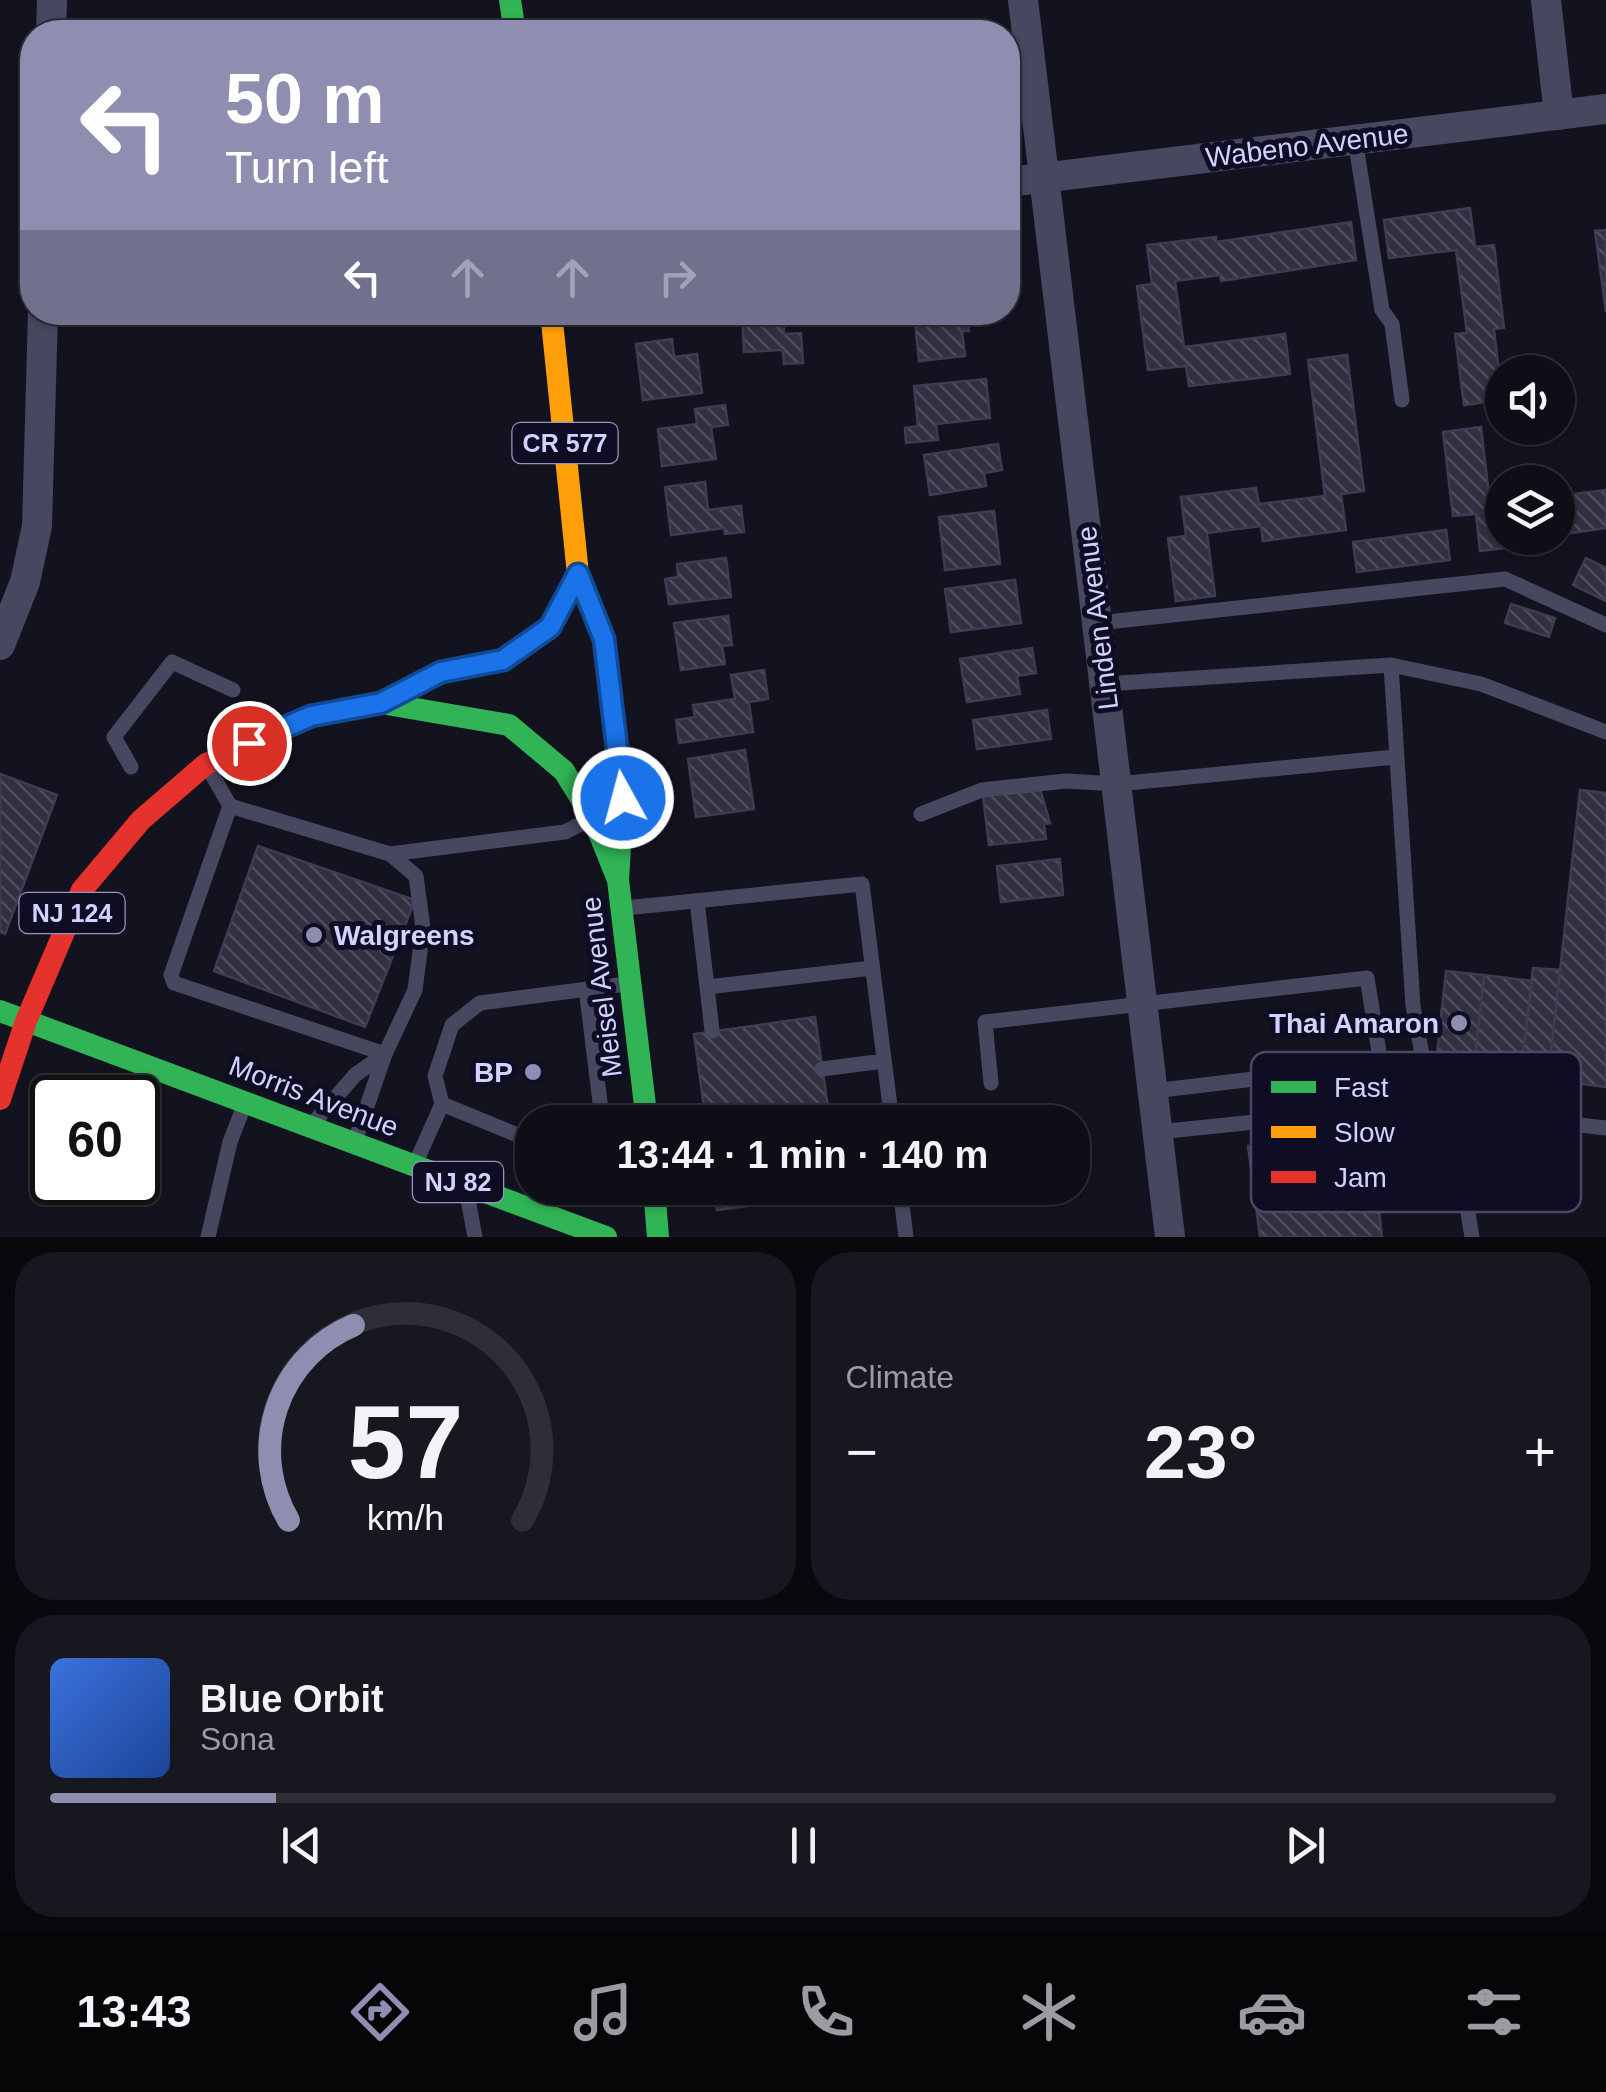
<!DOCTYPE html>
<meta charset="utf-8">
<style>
:root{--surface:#0e0e17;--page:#171720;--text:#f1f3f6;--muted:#9b9ca1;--line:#2e2e36;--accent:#8f8eb1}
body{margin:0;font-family:Helvetica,sans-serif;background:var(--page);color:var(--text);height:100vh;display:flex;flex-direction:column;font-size:38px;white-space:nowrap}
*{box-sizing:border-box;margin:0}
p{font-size:32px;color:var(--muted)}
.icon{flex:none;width:55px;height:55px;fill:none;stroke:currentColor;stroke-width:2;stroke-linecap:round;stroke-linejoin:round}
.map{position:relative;height:1237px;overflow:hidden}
.sheet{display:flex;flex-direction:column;gap:15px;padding:15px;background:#08080d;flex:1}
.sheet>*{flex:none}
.banner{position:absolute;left:20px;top:20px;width:1000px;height:305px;border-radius:40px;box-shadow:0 2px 8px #0004,0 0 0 2px var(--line);background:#8f8eb1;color:#fff;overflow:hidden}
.tools{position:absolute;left:1485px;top:355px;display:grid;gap:20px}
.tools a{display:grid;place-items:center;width:90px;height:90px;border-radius:50%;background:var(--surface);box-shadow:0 2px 8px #0004,0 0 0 2px var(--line);font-size:50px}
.speed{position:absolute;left:30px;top:1075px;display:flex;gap:20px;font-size:50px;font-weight:700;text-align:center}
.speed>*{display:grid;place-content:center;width:130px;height:130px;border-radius:50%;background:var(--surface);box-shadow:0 2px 8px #0004,0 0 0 2px var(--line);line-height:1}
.speed .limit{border:5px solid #111;border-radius:15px;background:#fff;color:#111}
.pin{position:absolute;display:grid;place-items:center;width:85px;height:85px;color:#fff;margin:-42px;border:5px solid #fff;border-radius:50%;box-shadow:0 2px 10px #0007}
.me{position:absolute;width:110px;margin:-55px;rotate:353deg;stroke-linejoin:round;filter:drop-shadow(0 0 8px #0008)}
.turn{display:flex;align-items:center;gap:35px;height:210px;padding:0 40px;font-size:45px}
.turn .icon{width:130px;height:130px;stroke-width:2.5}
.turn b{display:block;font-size:70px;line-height:85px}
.lanes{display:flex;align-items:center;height:95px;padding:0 40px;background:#0003;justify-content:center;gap:50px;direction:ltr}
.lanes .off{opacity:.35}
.big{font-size:75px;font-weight:700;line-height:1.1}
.sheet .tile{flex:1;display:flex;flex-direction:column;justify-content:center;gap:15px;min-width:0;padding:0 35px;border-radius:40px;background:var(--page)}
.sheet .dial{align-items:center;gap:0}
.dial svg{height:260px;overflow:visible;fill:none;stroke:var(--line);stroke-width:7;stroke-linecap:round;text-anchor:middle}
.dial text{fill:var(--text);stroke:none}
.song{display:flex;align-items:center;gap:30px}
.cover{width:120px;height:120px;border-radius:15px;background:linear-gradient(135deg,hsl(220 70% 55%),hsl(220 70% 35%))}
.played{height:10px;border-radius:5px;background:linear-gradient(90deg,var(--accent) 15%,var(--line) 15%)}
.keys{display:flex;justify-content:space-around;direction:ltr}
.heat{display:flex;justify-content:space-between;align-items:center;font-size:55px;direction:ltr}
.sheet .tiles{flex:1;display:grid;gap:15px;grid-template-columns:1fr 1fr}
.tile:last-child{grid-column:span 2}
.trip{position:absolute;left:515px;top:1105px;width:575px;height:100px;border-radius:40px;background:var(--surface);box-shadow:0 2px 8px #0004,0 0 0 2px var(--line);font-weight:700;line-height:100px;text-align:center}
.menu{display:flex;height:160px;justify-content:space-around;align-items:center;background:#060609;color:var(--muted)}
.menu .icon{width:70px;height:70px}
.menu .selected{color:var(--accent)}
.menu b{font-size:45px;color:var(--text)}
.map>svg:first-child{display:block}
</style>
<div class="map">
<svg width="1606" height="1237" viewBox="0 0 1606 1237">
<defs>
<pattern id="building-back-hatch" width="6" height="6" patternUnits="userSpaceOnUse" patternTransform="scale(2.5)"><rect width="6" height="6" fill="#313041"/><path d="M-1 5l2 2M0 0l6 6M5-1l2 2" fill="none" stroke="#4e4d5e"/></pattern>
</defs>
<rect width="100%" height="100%" fill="#13121f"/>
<path fill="url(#building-back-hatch)" stroke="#3e3c53" stroke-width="2.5" d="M1470,208L1475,247L1494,245L1504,328L1494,329L1502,400L1464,405L1455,334L1467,333L1456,250L1389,258L1384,220Z
M1351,222L1356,260L1221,281L1220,275L1175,281L1184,347L1285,334L1290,374L1189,386L1186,366L1148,370L1137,286L1152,284L1147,245L1216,237V242Z
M1606,230V312L1595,231Z
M742,312H783L784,334L801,333L803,363L784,364L783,350L744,352Z
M914,312H967L969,331H962L965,356L919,361Z
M672,339L674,357L697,354L702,393L643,400L636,344Z
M1347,355L1364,491L1341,494L1346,530L1263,541L1261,526L1207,533L1215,596L1176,601L1168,538L1186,536L1181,497L1256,488L1259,504L1325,496L1308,360Z
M986,379L990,418L936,424L938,440L906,443L905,428L918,426L914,386Z
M725,405L728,425L711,427L716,459L662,466L658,429L697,424L695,409Z
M1481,427L1491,512L1502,510V538H1543L1544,543L1480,551L1476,514L1453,516L1443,432Z
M998,444L1002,470L984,473L986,486L930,495L924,455Z
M705,482L708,510L741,506L744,532L725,534L724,528L671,535L665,487Z
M1606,490V528L1558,535V496Z
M994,511L1000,564L945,570L939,517Z
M1446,530L1450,560L1357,572L1353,542Z
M726,558L731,597L669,604L665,579L678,577L677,564Z
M1586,558L1606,568V601L1573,585Z
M1015,580L1021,623L951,632L945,589Z
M1511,604L1555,618L1549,637L1505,623Z
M728,616L732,645L722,646L725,664L681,670L674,623Z
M1032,648L1036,673L1017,676L1020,694L967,702L960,659Z
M764,670L768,699L749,702L753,732L679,743L676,720L695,717L693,705L735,699L731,675Z
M1047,710L1051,739L977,749L973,720Z
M745,750L754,809L696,817L688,759Z
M0,774L57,795L5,934L0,932Z
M1040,789L1050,823L1044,824L1046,839L989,845L983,796Z
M1580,790L1606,793V1087L1548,1080Z
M258,846L415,900L365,1027L214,971Z
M1060,859L1063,895L1001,902L997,866Z
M1533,968L1560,970L1547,1084L1520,1081Z
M1446,971L1484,975L1473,1075L1435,1071Z
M1484,975L1532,981L1520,1081L1473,1075Z
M815,1017L830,1122H706L694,1034Z
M1370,1128L1382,1237H1260L1248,1146Z
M714,1188H838L839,1194L717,1210Z"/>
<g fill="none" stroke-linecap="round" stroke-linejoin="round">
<path stroke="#474860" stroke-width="15" d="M1355,139L1382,310L1392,324L1402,400
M1098,623L1505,579L1606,625
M1391,665L1413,1006L1429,1092L1451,1110
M1105,684L1391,665L1481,684L1606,732
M131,767L114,737L172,662L233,690
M210,771L230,806L171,975L174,983L385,1054
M230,806L390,854L416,876L423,928L415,990L385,1054L356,1138
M921,814L982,790L1066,781L1117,784L1395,757
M390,854L565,832L590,819
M697,901L707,987L872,968
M625,908L862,884L892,1122
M707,987L712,1031
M586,989L601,1110L591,1122
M822,1069L884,1061
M991,1083L985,1022L1367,978L1381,1064L1153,1091
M442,1104L532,1141
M316,1120L355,1075L385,1054
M1158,1132L1362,1111L1380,1099L1381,1064
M417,1160L442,1104L435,1076L452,1025L480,1003L626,984
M900,1188L906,1237
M467,1194L475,1237
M208,1237L230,1142L244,1106
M1472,1237L1451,1110L1606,1128"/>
<path stroke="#474860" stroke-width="30" d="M1023,0L1170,1237
M1546,0L1559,115
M51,32L52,0
M1008,182L1606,109
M0,645L25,582L37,526L43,312"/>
<path stroke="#30b455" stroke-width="22" d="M510,0L515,32
M612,709L623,799L618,880L647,1122
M315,715L381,703L509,725L564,771L593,818L618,880
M0,1011L606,1237
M654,1188L658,1237"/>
<path stroke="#ff9f0a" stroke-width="22" d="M551,312L578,574L604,639L612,709
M381,703L441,672L503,660L550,627L578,574"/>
<path stroke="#e5322d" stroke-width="22" d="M0,1099L26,1021L82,890L141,820L206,764L315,715"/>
</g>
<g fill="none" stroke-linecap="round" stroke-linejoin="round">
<defs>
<path id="route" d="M249,743L311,716L381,703L441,672L503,660L550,627L578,574L604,639L623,798"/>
</defs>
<use href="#route" stroke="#114b97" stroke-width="25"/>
<use href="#route" stroke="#1a73e8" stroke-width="18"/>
</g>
<g fill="#8f8eb1" stroke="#0f0d24" stroke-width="4">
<circle cx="314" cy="935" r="10"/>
<circle cx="1459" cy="1023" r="10"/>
<circle cx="533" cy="1072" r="10"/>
</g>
<g text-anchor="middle" stroke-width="10" stroke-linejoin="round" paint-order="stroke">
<g fill="#0f0d24" stroke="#9896bd" stroke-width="2.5">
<rect x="512.5" y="423" width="105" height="40" rx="8"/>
<rect x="19.5" y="893" width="105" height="40" rx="8"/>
<rect x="413" y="1162" width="90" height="40" rx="8"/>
</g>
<g font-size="25" font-weight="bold" fill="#d2d1ff">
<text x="565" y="452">CR 577</text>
<text x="72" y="922">NJ 124</text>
<text x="458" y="1191">NJ 82</text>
</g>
<g font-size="28" fill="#d2d1ff" stroke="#0f0d24">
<text transform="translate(1307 145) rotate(-7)" y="10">Wabeno Avenue</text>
<text transform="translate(1097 618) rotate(-97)" y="10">Linden Avenue</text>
<text transform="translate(601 987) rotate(-97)" y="10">Meisel Avenue</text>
<text transform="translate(314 1096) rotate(21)" y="10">Morris Avenue</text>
</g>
<g font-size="28" font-weight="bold" fill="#d2d1ff" stroke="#0f0d24" text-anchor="end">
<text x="334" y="945" text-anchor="start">Walgreens</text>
<text x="1439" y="1033">Thai Amaron</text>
<text x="513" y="1082">BP</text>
</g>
</g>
<rect x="1251" y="1052" width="330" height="160" rx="15" fill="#0f0d24" stroke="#4a4866" stroke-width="2.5"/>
<rect x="1271" y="1081" width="45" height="12" fill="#30b455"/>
<rect x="1271" y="1126" width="45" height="12" fill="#ff9f0a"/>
<rect x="1271" y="1171" width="45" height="12" fill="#e5322d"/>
<g font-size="28" fill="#d2d1ff">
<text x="1334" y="1097">Fast</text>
<text x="1334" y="1142">Slow</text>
<text x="1334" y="1187">Jam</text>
</g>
</svg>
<div class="tools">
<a><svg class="icon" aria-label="sound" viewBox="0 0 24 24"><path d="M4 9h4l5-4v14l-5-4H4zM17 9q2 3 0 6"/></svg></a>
<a><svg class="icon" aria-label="layers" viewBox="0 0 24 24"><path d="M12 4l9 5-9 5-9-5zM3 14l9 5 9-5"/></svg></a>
</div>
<div class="speed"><div class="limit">60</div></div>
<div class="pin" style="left:249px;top:743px;background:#d93025"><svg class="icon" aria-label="arrive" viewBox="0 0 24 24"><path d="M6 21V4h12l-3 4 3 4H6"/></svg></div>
<svg class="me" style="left:623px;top:798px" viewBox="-20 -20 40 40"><circle r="17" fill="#1a73e8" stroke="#fff" stroke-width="3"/><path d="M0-11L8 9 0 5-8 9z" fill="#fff"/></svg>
<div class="trip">13:44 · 1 min · 140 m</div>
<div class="banner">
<div class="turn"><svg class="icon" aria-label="left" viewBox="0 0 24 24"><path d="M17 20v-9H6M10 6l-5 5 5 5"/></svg><div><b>50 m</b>Turn left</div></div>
<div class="lanes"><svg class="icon" aria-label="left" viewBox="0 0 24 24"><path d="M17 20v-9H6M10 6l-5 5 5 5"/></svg><svg class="icon off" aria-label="ahead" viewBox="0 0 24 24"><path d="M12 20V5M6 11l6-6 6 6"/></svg><svg class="icon off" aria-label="ahead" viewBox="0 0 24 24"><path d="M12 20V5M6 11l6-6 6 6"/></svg><svg class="icon off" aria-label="right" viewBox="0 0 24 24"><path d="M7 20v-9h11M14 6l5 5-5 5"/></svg></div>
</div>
</div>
<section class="sheet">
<div class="tiles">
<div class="tile dial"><svg viewBox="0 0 100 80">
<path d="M14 69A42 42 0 1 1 86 69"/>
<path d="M14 69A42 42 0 0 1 34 9" stroke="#8f8eb1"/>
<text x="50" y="56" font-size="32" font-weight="700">57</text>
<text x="50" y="72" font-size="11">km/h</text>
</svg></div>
<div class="tile"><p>Climate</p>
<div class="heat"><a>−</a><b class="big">23°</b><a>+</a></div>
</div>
<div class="tile">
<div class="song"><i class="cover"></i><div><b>Blue Orbit</b><p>Sona</p></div></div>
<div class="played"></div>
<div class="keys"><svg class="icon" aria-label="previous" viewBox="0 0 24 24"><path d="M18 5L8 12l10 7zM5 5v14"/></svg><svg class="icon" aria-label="pause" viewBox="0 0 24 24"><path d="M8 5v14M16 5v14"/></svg><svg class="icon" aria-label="next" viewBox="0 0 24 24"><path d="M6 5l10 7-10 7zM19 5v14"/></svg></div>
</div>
</div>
</section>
<nav class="menu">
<b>13:43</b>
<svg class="icon selected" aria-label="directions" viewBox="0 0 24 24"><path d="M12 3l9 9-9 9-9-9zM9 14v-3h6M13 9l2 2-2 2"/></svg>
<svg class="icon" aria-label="music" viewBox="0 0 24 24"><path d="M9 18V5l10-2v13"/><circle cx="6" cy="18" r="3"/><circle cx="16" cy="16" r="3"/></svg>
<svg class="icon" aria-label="phone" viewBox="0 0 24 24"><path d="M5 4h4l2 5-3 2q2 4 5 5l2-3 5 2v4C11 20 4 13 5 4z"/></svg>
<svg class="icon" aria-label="climate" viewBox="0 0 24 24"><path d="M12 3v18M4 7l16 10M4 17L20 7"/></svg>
<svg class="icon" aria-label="car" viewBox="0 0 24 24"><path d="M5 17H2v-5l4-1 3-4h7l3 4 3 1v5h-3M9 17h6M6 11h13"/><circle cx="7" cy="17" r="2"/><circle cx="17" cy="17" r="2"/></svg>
<svg class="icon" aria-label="filters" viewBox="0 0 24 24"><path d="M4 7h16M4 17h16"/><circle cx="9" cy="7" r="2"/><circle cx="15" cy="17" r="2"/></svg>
</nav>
